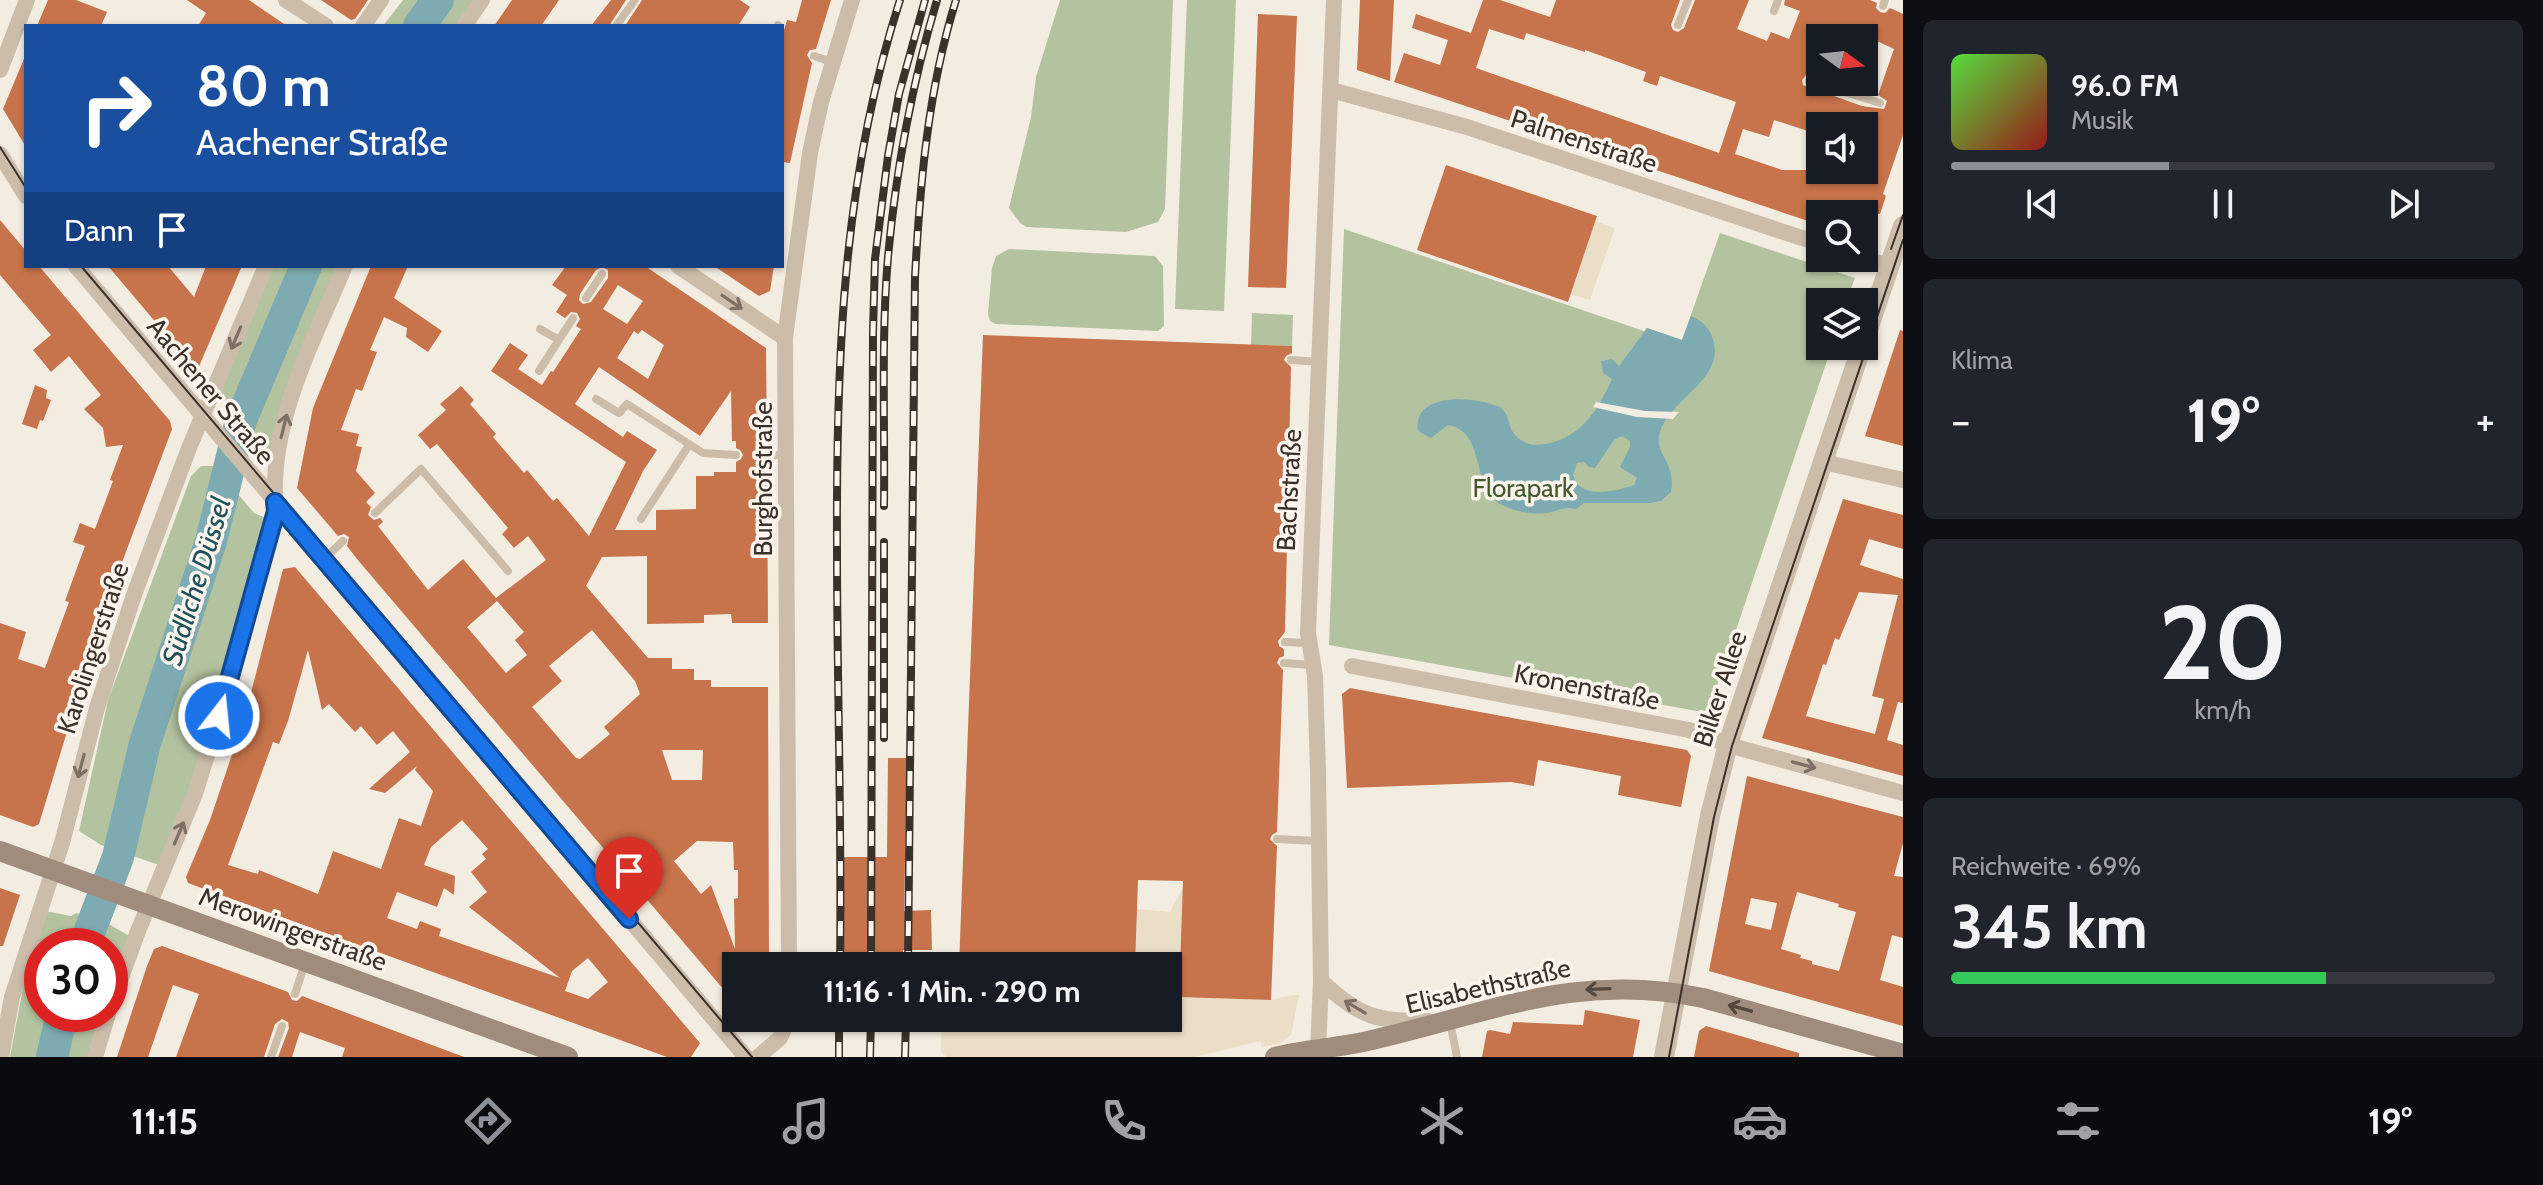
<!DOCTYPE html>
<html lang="de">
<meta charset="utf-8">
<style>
:root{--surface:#171b24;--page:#20242c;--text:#f1f3f6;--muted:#9ea1a6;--line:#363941;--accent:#8c9099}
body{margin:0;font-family:Cabin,sans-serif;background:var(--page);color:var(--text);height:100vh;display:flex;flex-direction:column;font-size:30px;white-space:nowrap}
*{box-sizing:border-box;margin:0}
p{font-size:26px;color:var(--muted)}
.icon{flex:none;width:44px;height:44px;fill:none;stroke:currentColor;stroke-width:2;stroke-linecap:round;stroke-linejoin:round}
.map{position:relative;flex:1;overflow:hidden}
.drawer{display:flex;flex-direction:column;gap:20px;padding:20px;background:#0d0f14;width:640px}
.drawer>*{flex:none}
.top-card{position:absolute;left:24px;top:24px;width:760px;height:244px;border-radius:0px;box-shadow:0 2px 6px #0004;background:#1a4fa0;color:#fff;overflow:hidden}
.needle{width:52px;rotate:105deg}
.buttons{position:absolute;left:1806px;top:24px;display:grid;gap:16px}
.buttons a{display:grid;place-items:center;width:72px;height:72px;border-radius:0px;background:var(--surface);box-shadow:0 2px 6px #0004;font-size:40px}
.speed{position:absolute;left:24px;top:928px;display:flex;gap:16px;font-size:40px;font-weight:700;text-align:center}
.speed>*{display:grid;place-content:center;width:104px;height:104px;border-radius:50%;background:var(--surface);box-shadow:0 2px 6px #0004;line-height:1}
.speed .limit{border:12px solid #d22;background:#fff;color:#111}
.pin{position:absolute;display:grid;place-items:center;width:68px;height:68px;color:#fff;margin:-82px -34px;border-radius:50% 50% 50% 0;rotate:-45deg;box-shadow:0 0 8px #0007}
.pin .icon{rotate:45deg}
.me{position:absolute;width:88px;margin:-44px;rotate:16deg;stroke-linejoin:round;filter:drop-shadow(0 0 6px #0008)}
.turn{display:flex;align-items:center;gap:28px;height:168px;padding:0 40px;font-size:36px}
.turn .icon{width:104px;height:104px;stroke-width:2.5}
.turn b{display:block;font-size:56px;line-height:68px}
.then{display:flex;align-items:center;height:76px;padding:0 40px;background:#0003;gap:16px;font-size:30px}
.big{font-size:60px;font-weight:700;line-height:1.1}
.drawer .tile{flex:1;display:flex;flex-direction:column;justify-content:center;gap:12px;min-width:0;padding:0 28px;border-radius:12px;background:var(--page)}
.drawer .dial{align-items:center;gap:0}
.dial b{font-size:104px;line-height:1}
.song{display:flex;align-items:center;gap:24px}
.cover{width:96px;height:96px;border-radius:12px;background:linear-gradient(135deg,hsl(110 70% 55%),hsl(0 70% 35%))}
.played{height:8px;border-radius:4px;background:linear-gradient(90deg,var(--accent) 40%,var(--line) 40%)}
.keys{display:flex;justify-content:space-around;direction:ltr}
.heat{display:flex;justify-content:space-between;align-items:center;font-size:44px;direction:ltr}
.charge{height:12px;border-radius:6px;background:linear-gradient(90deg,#34c759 69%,var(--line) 0)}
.trip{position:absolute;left:722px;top:952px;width:460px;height:80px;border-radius:0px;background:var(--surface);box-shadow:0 2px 6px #0004;font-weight:700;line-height:80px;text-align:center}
.tab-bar{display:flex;height:128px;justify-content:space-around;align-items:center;background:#090b0e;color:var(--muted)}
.tab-bar .icon{width:56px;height:56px}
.tab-bar .on{color:var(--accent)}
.tab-bar b{font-size:36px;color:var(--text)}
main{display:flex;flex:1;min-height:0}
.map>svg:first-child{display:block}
</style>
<main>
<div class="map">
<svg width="1903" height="1057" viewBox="0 0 1903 1057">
<rect width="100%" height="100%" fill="#f3ece0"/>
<path fill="#b4c39f" d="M403,0H478L460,26H383Z
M1060,0H1173L1165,209L1158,222L1126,232L1027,227L1021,224L1009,208L1031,117L1036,77Z
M1187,0H1236L1224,311L1175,309Z
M1344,229L1644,331L1647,328L1682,340L1720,233L1855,278L1846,302H1820V346H1832L1708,713L1329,645Z
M1009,249L1155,256L1163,266L1164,326L1158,331L996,324L990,321L988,314L992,268L996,256Z
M270,266H342L275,454L268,458L217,391Z
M1252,313L1293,315L1292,346L1251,345Z
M201,466H214L254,513L268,519L192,794L159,865L101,845L79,831L108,700L191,476Z
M45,911L71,916L76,913L107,923L131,937L110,997V946H42V1014H104L92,1057H10L23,988Z"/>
<path fill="#ebdec7" d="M1595,221L1615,228L1590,300L1570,294Z
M1204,848L1211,955L1158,953L1157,966H1135L1137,909L1170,912Z
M1293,995H1299L1291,1035L1279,1044L1262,1047L1261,1041L1194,1057H946L941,1051L942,1018H1168V996L1271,1000Z"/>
<path fill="#7eabb1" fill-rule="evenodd" d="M1691,316C1704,322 1711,329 1714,343C1722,381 1669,400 1660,432C1653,454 1677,462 1671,492L1661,501L1650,503H1584L1576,509C1566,507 1561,509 1552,512C1536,516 1516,512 1502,505C1470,488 1487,432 1448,425L1431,438L1418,431C1412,392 1473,396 1497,406C1511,411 1506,426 1516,436C1526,446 1537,446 1550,443C1583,435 1599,408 1612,379L1603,373L1601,361L1612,359L1619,366L1647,328L1682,340ZM1622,436L1630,441V447L1620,467L1637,478L1634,485C1616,491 1580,501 1573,475L1577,463L1584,462L1589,467L1595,468L1614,440Z"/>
<path fill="#f3ece0" d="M1596,402L1645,411L1679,412L1673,419L1637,417L1593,407Z"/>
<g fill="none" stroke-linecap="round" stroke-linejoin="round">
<path stroke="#7eabb1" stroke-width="32" d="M419,26L438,0
M84,946L118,857L145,743L211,541L241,420L306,266
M52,1057L62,1014"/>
</g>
<path fill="#c7734b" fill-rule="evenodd" d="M48,0H76L107,12L101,26H37Z
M187,0H249L287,26H198L206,13Z
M321,0H368L355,19L351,20Z
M512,0H559L541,26H494Z
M611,0H626L609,26H591Z
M642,0H740L750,7L738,26H625Z
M802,0H831L816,49L810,50L807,55L812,63L790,163L782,162V37L787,20L796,22Z
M1360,0H1394L1390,81L1357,70Z
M1483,0H1500L1550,17L1556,0H1680L1671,25L1673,30L1678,32L1684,28L1695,0H1749L1737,29L1767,41L1771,32L1789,39L1800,11L1784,5L1785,0H1870L1877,3L1876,8L1880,12L1885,13L1890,8L1903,14V135L1883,194L1886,196L1880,214H1876L1867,244L1864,243V214H1820V225L1394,82L1404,53L1440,65L1448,40L1412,28L1416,14L1471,33ZM1489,29L1524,40L1526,33L1585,52V50L1646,72L1643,81L1657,86L1660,76L1736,102L1719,153L1476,68ZM1866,33H1873L1877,41L1894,49L1878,95L1887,101L1884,109L1862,106L1803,85L1802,80L1807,74L1820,77V38H1863ZM1774,120L1820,135V126H1864V135L1869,137L1864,152V170H1782L1735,154L1743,129L1769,137Z
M1258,14L1297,16L1286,288L1248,287Z
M26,54V147L3,109Z
M1446,165L1597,216L1568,302L1417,250Z
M0,220L26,251V266H39L170,421L172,429L103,613L39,824L33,827L0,815V623L26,632L18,659L45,668L69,602L65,601L85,546L73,542L80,523L95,529L113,481L110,480L123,445L106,447L103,428L84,409L101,395L69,356L51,372L33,350L51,335L0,275Z
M108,266H168L194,297L206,266H242L197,371Z
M371,266H408L394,298L442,331L428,352L406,337L407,328L384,317L370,350L377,352L362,391L356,389L341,430L359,434L356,446L362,447L356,471L375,493L366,502L371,507L368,515L374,520L380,518L383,522L378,526L428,590L463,559L496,598L546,560L528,536L514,548L502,534L508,528L437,444L430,449L418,435L446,410L440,404L461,386L474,400L470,404L496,434L493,437L524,473L527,470L553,501L557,498L589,536L626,462L491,371L510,343L528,355L518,369L542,385L551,371L553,372L581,329L576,326L580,319L577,313L571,312L565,318L556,312L567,295L552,285L566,266H645L766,348L767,448L761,451L760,456L767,462L768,623H732L731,614L704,615V623L647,624V556L602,557L586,586L648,658H672V669H694V680H711V687H768L769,966H736V1004L357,559L347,546L349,537L344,534L338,536L297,488L313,408ZM602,267L608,270V278L591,302L583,304L579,300L580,294L596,270ZM618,285L643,301L627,324L603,309ZM642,330L664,345L648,379L617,358L634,331L638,334ZM599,367L700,436L731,391L732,441H736V448L740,450L743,455L741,459L736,462V472H714V476H696V509L656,510V530H615L643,471L657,450L627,431L623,437L575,404ZM497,601L524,632L515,640L527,655L506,673L467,627ZM592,630L635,681L640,694L604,727L610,734L580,759L576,758L532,707L562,681L549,666ZM662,750H703L702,780H672ZM697,841L733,842L734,870H738V898L734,899L735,949L711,885L701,894L674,861Z
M714,266H774L770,291L759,296Z
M1900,330L1903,331V446L1865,436Z
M983,335L1292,346V353L1286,356L1284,360L1291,367L1285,632L1278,641L1279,646L1284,649V656L1279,658L1277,663L1283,670L1277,832L1272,835L1270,839L1277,846L1271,1000L1179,997L1183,881L1138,880L1135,966H959Z
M35,385L47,390L46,398L51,400L43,421L40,420L37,429L22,424Z
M1843,499L1903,515V549L1869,539L1860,565L1903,579V703L1898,702L1887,740L1903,745V776L1762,738ZM1859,592L1898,595L1872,696L1884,699L1875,734L1806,716L1823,664L1826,665L1835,638L1839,640Z
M295,567L700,1043L691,1057H667L188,883L186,877L210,820L245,716L283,569ZM308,650L322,710L329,704L355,732L361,726L377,745L393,731L410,752L369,789L385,793L417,766L415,770L433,791L421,826L399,818L381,869L333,851L318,894L259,870L258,874L228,865L273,742L279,744L288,721ZM462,820L488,849L482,854L486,859L471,872L487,892L469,907L560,978L439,936L441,929L420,921L417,929L387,918L397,892L437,907L444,888L454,895L455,876L424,865L431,847ZM588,958L608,982L588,999L565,991L572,971Z
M1350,688L1687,750L1691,756L1681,807L1618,795L1621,776L1538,760L1534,786L1511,782L1347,788L1342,694Z
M888,758H907L904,911L931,910L932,950H903V966H843L842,857H887Z
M1747,776L1903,817V843L1894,876L1903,877V938L1892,935L1880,980L1903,987V1026L1709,971ZM1797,892L1839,904L1838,907L1856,912L1839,971L1812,964V961L1800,958L1801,955L1781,949ZM1751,898L1777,903L1771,930L1745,924Z
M0,888L20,895L3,946H0Z
M162,946L288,992L292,1000L297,1001L302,996L464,1057H342L345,1048L300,1032L292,1057H278L289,1028L288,1022L282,1019L275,1024L264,1057H176L199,994L173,985L148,1057H117L147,966L154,949Z
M1585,1010L1640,1020L1633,1057H1482L1487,1031L1490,1030L1510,1034L1513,1022L1583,1025Z
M1706,1026L1799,1053V1057H1694L1699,1031Z"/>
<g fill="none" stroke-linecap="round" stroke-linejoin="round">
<path stroke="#ccbdab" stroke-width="8" d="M1883,6L1885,0
M1774,11L1778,0
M1678,25L1688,0
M616,26L635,0
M778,26V25
M1866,50L1870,39
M814,56L832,62
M1809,81L1880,103
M586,298L602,274
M540,329L559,340
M1291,360L1321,362
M539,371L573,318
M596,399L619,413L627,404L703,453L736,455
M767,455H787
M375,513L421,469L508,571
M641,519L689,445
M324,559L343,541
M1285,642L1309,643
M1284,663L1313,665
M1277,839L1318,841
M295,994L305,963
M1450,1022L1457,1057
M271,1057L282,1026"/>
<path stroke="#ccbdab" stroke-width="16" d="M286,0L326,26
M363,26L381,0
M464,26L482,0
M0,70L27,0
M1331,90L1467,127L1820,244
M0,154L26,196
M1864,258L1889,266
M76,266L746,1057
M678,266L785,338
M1823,462L1903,480
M1352,666L1689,730L1732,746L1903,793
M789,966L785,338L810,153L821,102L852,0
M1321,981C1362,1018 1375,1021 1428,1021
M110,1008L138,931L195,794L219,716L276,511C267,426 313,342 345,266
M1318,1050L1321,981L1318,771L1315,676L1308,633L1334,0
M1,1057L12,997L62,843L97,708L135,592L189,448L266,266
M95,1057L108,1014
M758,1057L780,1038L789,1018"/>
<path stroke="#ccbdab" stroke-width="20" d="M1864,341L1903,226
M1664,1057L1710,816L1728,744L1862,346"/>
<path stroke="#a08c7c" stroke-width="20" d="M0,851L568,1057
M1275,1057C1306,1049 1340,1048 1372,1040C1490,1013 1579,971 1703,998L1903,1054"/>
<path stroke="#3a312a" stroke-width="2" d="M0,147L26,188
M1891,249L1903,215
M81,266L752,1057
M1669,1057L1714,817L1732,746L1903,240"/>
<defs>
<path id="rail" d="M884,506C885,423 881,339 888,257C896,169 912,84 937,0
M884,738V542
M840,966C842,827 837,688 837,549C836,362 842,179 900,0
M871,966L873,332L875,259L888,156L899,94L925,0
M908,966L915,277C920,183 928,90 956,0
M839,1057V1018
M870,1057L871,1018
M905,1057L906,1018"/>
</defs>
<use href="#rail" stroke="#3a312a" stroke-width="8"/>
<use href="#rail" stroke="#fbf5ed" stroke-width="5" stroke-dasharray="15" stroke-linecap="butt"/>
</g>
<defs><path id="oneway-shaft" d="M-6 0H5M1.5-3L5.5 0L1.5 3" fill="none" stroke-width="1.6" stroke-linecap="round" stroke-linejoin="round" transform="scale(2)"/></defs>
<g stroke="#7c7064">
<use href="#oneway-shaft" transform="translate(732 302) rotate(34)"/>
<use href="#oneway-shaft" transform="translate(236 338) rotate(113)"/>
<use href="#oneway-shaft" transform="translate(284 426) rotate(-76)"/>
<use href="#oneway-shaft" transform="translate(1804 765) rotate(15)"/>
<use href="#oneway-shaft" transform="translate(81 766) rotate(105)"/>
<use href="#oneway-shaft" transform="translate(179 833) rotate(-67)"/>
<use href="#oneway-shaft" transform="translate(1355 1007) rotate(-149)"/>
</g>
<g stroke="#54483e">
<use href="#oneway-shaft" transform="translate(1598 989) rotate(178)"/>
<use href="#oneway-shaft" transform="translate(1740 1008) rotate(-165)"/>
</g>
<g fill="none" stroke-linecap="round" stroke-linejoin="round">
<defs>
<path id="route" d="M219,716L276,511L275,502L629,919"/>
</defs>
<use href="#route" stroke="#114b97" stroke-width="20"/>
<use href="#route" stroke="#1a73e8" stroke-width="14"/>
</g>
<g text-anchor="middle" stroke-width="7" stroke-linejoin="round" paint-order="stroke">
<g font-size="26" fill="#3a312a" stroke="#fbf5ed">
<text transform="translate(1584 141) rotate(18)" y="9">Palmenstraße</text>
<text transform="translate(211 391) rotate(50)" y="9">Aachener Straße</text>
<text transform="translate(763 479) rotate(-90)" y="9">Burghofstraße</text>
<text transform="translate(1289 490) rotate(-87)" y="9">Bachstraße</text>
<text transform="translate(93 648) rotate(-72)" y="9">Karolingerstraße</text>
<text transform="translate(1587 687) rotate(11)" y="9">Kronenstraße</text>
<text transform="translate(1720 689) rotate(-72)" y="9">Bilker Allee</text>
<text transform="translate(293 929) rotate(20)" y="9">Merowingerstraße</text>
<text transform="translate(1488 986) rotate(-13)" y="9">Elisabethstraße</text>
</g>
<g font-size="26" fill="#46592e" stroke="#fbf5ed">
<text x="1523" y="497">Florapark</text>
</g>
<g font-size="28" font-style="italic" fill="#1f535c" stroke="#fbf5ed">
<text transform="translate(196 581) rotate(-73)" y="10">Südliche Düssel</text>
</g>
</g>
</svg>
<div class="buttons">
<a><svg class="needle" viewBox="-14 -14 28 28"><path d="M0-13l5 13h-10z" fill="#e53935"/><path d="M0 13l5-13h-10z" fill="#9ea1a6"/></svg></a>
<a><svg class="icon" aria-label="sound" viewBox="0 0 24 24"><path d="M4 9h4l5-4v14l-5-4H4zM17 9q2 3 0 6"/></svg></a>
<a><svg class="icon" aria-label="search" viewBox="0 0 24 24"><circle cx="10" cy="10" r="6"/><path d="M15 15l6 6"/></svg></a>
<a><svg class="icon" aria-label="layers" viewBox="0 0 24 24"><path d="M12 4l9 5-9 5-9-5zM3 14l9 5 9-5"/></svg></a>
</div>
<div class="speed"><div class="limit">30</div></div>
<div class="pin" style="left:629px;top:919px;background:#d93025"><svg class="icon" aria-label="arrive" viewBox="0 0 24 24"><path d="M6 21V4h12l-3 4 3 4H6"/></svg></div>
<svg class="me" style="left:219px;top:716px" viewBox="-20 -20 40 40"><circle r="17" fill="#1a73e8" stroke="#fff" stroke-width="3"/><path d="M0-11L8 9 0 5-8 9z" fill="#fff"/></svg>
<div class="trip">11:16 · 1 Min. · 290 m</div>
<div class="top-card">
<div class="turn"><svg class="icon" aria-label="right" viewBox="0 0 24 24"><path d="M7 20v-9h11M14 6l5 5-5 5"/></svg><div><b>80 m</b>Aachener Straße</div></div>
<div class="then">Dann<svg class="icon" aria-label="arrive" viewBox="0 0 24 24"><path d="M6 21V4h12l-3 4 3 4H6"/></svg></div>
</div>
</div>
<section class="drawer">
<div class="tile">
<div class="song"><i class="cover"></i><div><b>96.0 FM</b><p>Musik</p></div></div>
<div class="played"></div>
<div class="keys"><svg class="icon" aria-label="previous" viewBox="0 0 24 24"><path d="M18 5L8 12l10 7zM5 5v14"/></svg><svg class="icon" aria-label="pause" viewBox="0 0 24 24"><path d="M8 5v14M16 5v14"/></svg><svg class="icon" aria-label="next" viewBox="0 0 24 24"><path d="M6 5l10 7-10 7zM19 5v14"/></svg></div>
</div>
<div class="tile"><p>Klima</p>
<div class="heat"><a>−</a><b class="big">19°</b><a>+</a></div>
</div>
<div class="tile dial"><b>20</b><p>km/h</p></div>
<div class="tile"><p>Reichweite · 69%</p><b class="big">345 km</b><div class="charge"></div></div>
</section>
</main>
<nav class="tab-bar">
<b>11:15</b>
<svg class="icon on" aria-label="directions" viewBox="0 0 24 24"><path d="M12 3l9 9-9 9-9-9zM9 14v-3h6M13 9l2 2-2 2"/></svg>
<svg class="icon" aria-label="music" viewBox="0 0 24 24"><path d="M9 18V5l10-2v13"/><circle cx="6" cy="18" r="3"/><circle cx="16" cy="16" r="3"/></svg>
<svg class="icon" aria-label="phone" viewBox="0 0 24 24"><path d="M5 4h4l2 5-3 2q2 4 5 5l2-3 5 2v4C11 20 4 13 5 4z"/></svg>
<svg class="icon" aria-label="climate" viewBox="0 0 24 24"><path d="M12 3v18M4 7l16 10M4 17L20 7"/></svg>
<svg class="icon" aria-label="car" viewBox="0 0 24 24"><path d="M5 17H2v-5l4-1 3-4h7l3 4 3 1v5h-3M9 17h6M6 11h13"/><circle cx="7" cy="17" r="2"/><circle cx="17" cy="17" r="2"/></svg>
<svg class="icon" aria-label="filters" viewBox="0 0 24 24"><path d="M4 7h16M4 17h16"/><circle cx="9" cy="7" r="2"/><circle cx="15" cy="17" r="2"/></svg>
<b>19°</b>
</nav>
